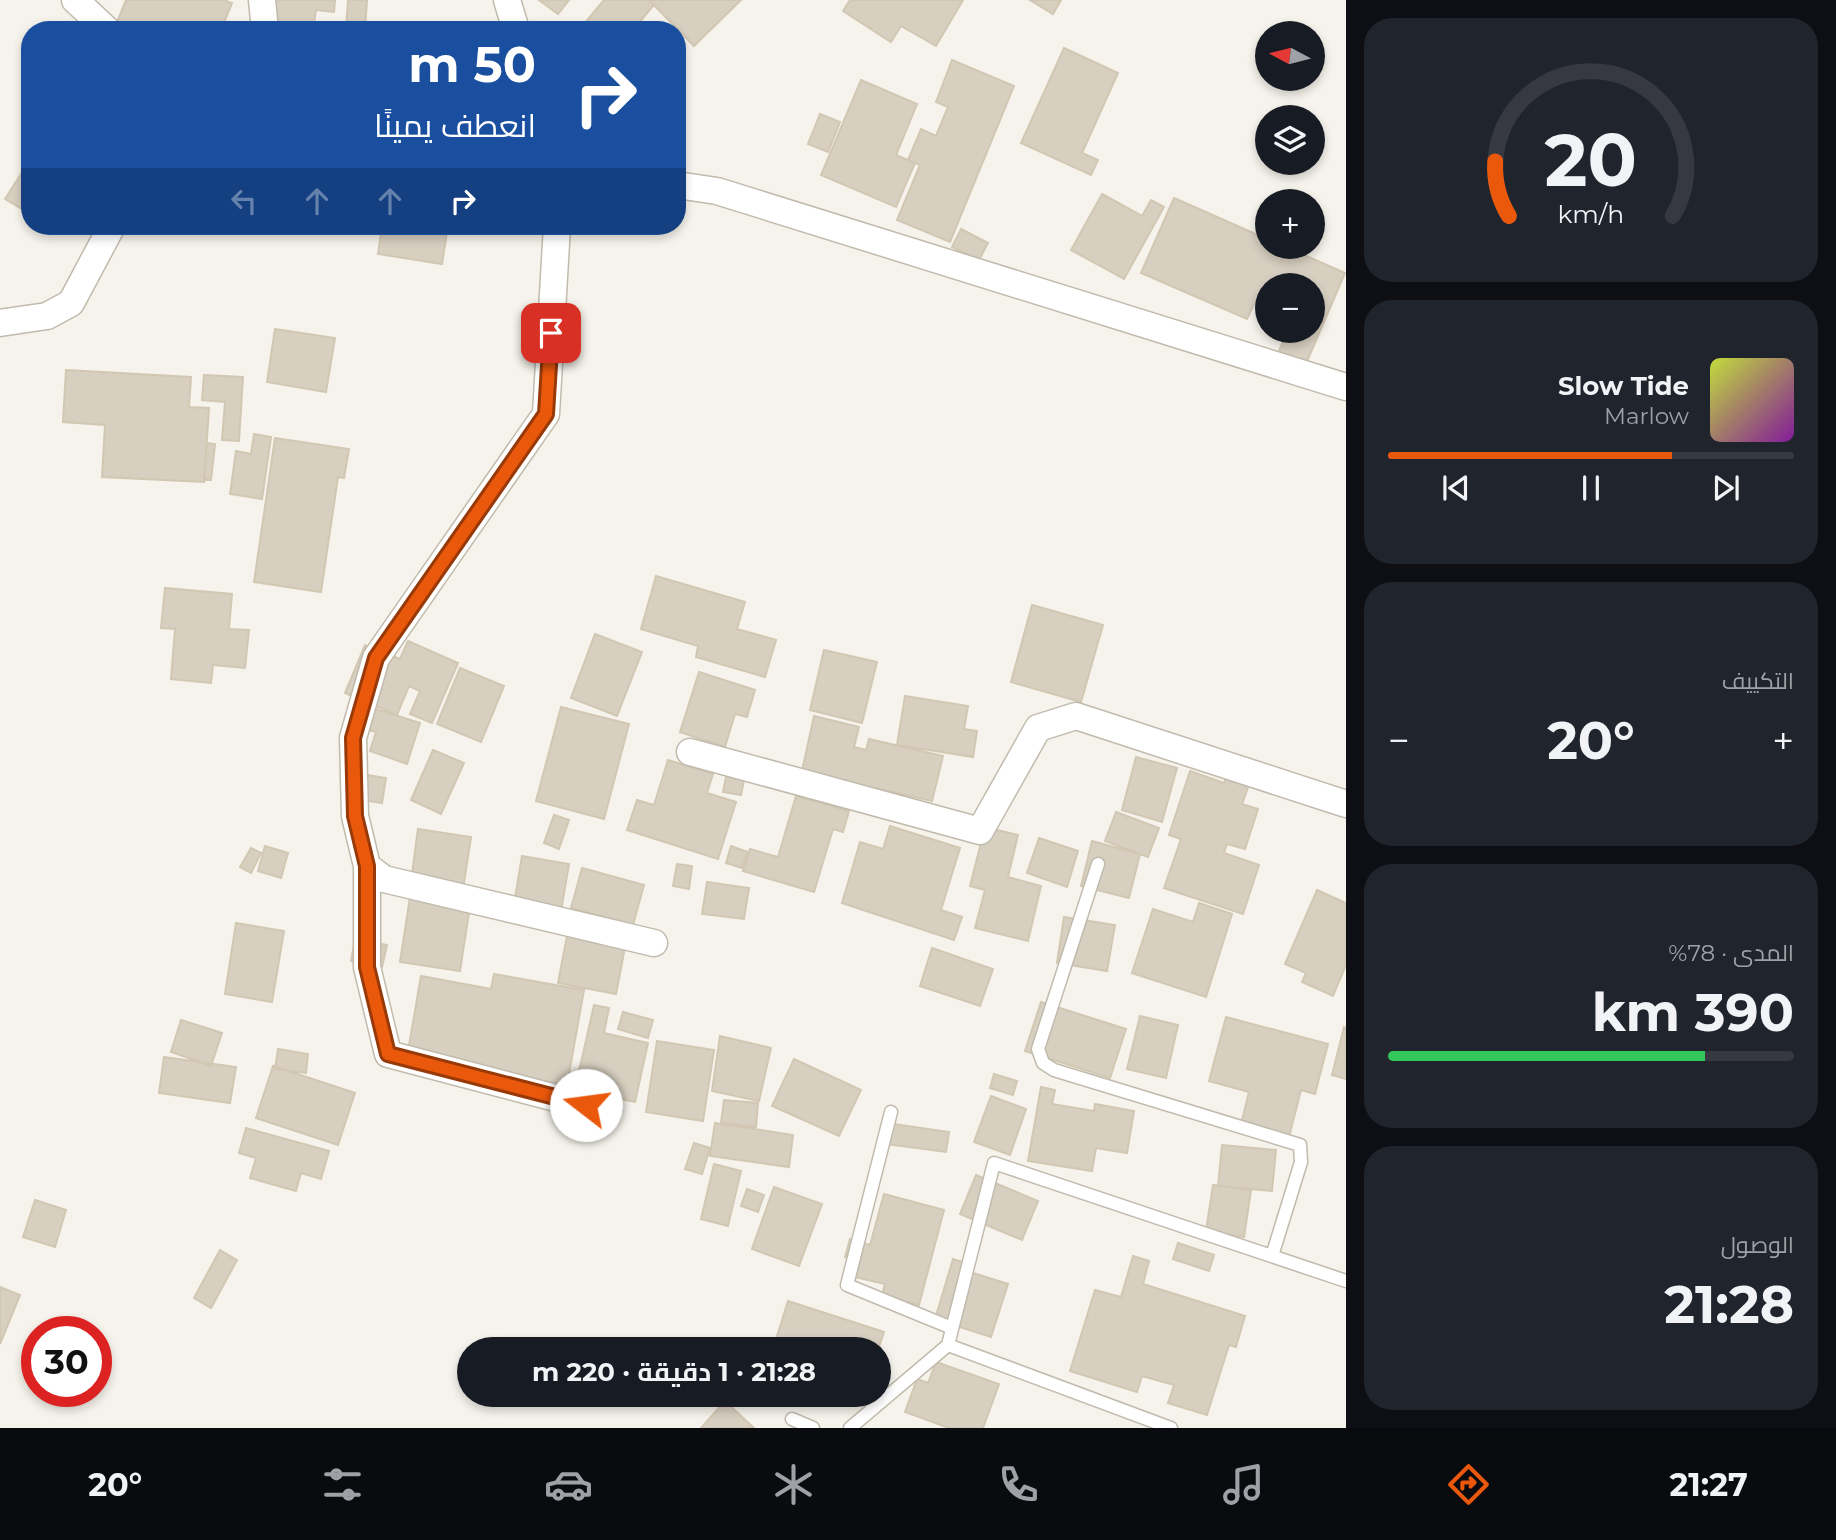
<!DOCTYPE html>
<html lang="ar">
<meta charset="utf-8">
<style>
:root{--surface:#171b24;--page:#20242c;--text:#f1f3f6;--muted:#9ea1a6;--line:#363941;--accent:#ea580c}
body{margin:0;font-family:Montserrat,Cairo,sans-serif;background:var(--page);color:var(--text);direction:rtl;height:100vh;display:flex;flex-direction:column;font-size:26px;white-space:nowrap}
*{box-sizing:border-box;margin:0}
p{font-size:23px;color:var(--muted)}
.icon{flex:none;width:38px;height:38px;fill:none;stroke:currentColor;stroke-width:2;stroke-linecap:round;stroke-linejoin:round}
.map{position:relative;flex:1;overflow:hidden;direction:ltr}
.sheet{display:flex;flex-direction:column;gap:18px;padding:18px;background:#0d0f14;width:490px}
.sheet>*{flex:none}
.banner{position:absolute;left:21px;top:21px;width:665px;height:214px;border-radius:28px;box-shadow:0 4px 10px #0003;direction:rtl;background:#1a4fa0;color:#fff;overflow:hidden}
.needle{width:46px;rotate:277deg}
.fabs{position:absolute;left:1255px;top:21px;display:grid;gap:14px}
.fabs a{display:grid;place-items:center;width:70px;height:70px;border-radius:50%;background:var(--surface);box-shadow:0 4px 10px #0003;font-size:35px}
.speed{position:absolute;left:21px;top:1316px;display:flex;gap:14px;font-size:35px;font-weight:700;text-align:center}
.speed>*{display:grid;place-content:center;width:91px;height:91px;border-radius:50%;background:var(--surface);box-shadow:0 4px 10px #0003;line-height:1}
.speed .limit{border:10px solid #d22;background:#fff;color:#111}
.pin{position:absolute;display:grid;place-items:center;width:60px;height:60px;color:#fff;margin:-30px;border-radius:14px;box-shadow:0 4px 10px #0006}
.me{position:absolute;width:77px;margin:-38px;rotate:285deg;stroke-linejoin:round;filter:drop-shadow(0 0 5px #0008)}
.turn{display:flex;align-items:center;gap:24px;height:147px;padding:0 35px;font-size:32px}
.turn .icon{width:91px;height:91px;stroke-width:2.5}
.turn b{display:block;font-size:49px;line-height:60px}
.lanes{display:flex;align-items:center;height:66px;padding:0 35px;background:#0003;justify-content:center;gap:35px;direction:ltr}
.lanes .off{opacity:.35}
.big{font-size:52px;font-weight:700;line-height:1.1}
.sheet .card{flex:1;display:flex;flex-direction:column;justify-content:center;gap:10px;min-width:0;padding:0 24px;border-radius:28px;background:var(--page)}
.sheet .dial{align-items:center;gap:0}
.dial svg{height:182px;overflow:visible;fill:none;stroke:var(--line);stroke-width:7;stroke-linecap:round;text-anchor:middle}
.dial text{fill:var(--text);stroke:none}
.song{display:flex;align-items:center;gap:21px}
.cover{width:84px;height:84px;border-radius:10px;background:linear-gradient(135deg,hsl(70 70% 55%),hsl(290 70% 35%))}
.played{height:7px;border-radius:4px;background:linear-gradient(90deg,var(--accent) 70%,var(--line) 70%)}
.keys{display:flex;justify-content:space-around;direction:ltr}
.heat{display:flex;justify-content:space-between;align-items:center;font-size:38px;direction:ltr}
.charge{height:10px;border-radius:5px;background:linear-gradient(90deg,#34c759 78%,var(--line) 0)}
.trip{position:absolute;left:457px;top:1337px;width:434px;height:70px;border-radius:35px;background:var(--surface);box-shadow:0 4px 10px #0003;font-weight:700;line-height:70px;text-align:center;direction:rtl}
.menu{display:flex;height:112px;justify-content:space-around;align-items:center;background:#090b0e;color:var(--muted)}
.menu .icon{width:49px;height:49px}
.menu .on{color:var(--accent)}
.menu b{font-size:32px;color:var(--text)}
main{display:flex;flex:1;min-height:0}
.map>svg:first-child{display:block}
</style>
<main>
<section class="sheet">
<div class="card dial"><svg viewBox="0 0 100 80">
<path d="M14 69A42 42 0 1 1 86 69"/>
<path d="M14 69A42 42 0 0 1 8 45" stroke="#ea580c"/>
<text x="50" y="56" font-size="32" font-weight="700">20</text>
<text x="50" y="72" font-size="11">km/h</text>
</svg></div>
<div class="card">
<div class="song"><i class="cover"></i><div><b>Slow Tide</b><p>Marlow</p></div></div>
<div class="played"></div>
<div class="keys"><svg class="icon" aria-label="previous" viewBox="0 0 24 24"><path d="M18 5L8 12l10 7zM5 5v14"/></svg><svg class="icon" aria-label="pause" viewBox="0 0 24 24"><path d="M8 5v14M16 5v14"/></svg><svg class="icon" aria-label="next" viewBox="0 0 24 24"><path d="M6 5l10 7-10 7zM19 5v14"/></svg></div>
</div>
<div class="card"><p>التكييف</p>
<div class="heat"><a>−</a><b class="big">20°</b><a>+</a></div>
</div>
<div class="card"><p>المدى · 78%</p><b class="big">390 km</b><div class="charge"></div></div>
<div class="card"><p>الوصول</p><b class="big">21:28</b></div>
</section>
<div class="map">
<svg width="1346" height="1428" viewBox="0 0 1346 1428">
<rect width="100%" height="100%" fill="#f5f3eb"/>
<path fill="#d7cfc0" stroke="#d2c7b3" stroke-width="2" d="M126,0H224L232,3L221,30H136L117,22Z
M257,0H335L334,12L316,10L313,30H270Z
M348,0H367L365,30H346Z
M539,0H569L558,14Z
M604,0H648L654,5L633,30H579Z
M649,0H741L694,46Z
M850,0H963L936,46L901,26L891,42L843,11Z
M1030,0H1061L1053,14Z
M1064,48L1118,73L1082,153L1098,160L1091,175L1021,143Z
M952,60L1014,86L950,242L897,220L920,165L908,160L921,129L936,136L948,107L936,102Z
M861,80L917,104L896,155L915,163L896,207L821,175Z
M820,114L840,122L828,152L808,144Z
M30,160V214L5,199Z
M1102,194L1142,216L1151,200L1164,207L1124,279L1071,250Z
M1174,198L1267,239V247H1286L1345,273L1305,366L1278,354L1287,331H1312V285H1267V310L1254,304L1247,319L1141,273Z
M308,226H365H348V233L308,228Z
M382,226H448L442,264L378,254Z
M961,229L988,243L979,260L952,247Z
M275,329L335,338L326,392L267,382Z
M66,370L191,377L189,407L209,408L204,482L102,477L105,425L63,422Z
M204,375L243,377L239,441L222,440L225,402L202,400Z
M254,434L271,437L262,499L230,494L236,451L251,454Z
M275,438L349,449L344,478L338,477L321,592L254,582Z
M207,443L215,444L211,480L204,479Z
M656,576L745,602L737,629L776,640L765,677L696,657L698,646L641,629Z
M165,588L232,594L229,629L249,630L245,668L213,665L211,683L171,679L175,629L161,628Z
M1032,605L1103,625L1081,702L1011,682Z
M595,634L642,652L617,716L571,698Z
M408,641L458,663L432,723L410,714L420,691L409,686L397,715L345,693L365,645L400,659Z
M824,650L877,662L862,723L810,710Z
M460,668L504,686L481,742L437,724Z
M699,672L755,690L747,717L735,714L725,747L680,732Z
M905,696L968,706L964,729L977,731L973,757L897,745Z
M369,707L420,723L407,764L370,751L376,732L362,728Z
M561,707L629,724L604,819L536,801Z
M814,716L859,727L854,747L866,750L869,739L943,756L932,801L802,771Z
M433,750L464,763L441,814L411,800Z
M1136,757L1177,768L1162,822L1122,810Z
M668,760L713,774L707,793L736,802L718,859L627,830L637,800L654,805Z
M1190,771L1224,783L1227,775L1250,782L1242,804L1258,809L1245,849L1227,844L1224,853L1259,865L1243,914L1164,888L1181,839L1169,835Z
M355,773L386,778L382,803L351,798Z
M726,777L744,780L741,795L723,792Z
M796,796L849,811L843,832L833,829L814,892L743,871L750,849L778,857Z
M1116,812L1159,828L1148,857L1105,841Z
M554,815L569,820L559,849L544,843Z
M890,826L960,848L941,910L962,917L954,940L842,903L860,842L883,849Z
M985,827L1018,835L1008,877L1041,886L1028,941L975,928L985,890L970,886Z
M418,829L471,837L463,889L411,881Z
M1039,838L1078,851L1067,887L1027,873Z
M1092,841L1140,854L1129,898L1081,886Z
M265,846L288,853L281,878L258,871Z
M731,846L748,852L742,868L726,863Z
M251,848L261,853L251,873L240,867Z
M522,856L569,864L561,911L514,904Z
M677,864L692,866L689,889L673,886Z
M582,868L644,885L633,925L571,908Z
M707,882L749,888L744,919L702,914Z
M1317,890L1346,903V965L1333,996L1302,982L1306,973L1285,964Z
M410,897L470,906L460,971L400,962Z
M1199,903L1232,914L1206,997L1132,973L1153,909L1193,922Z
M1064,917L1115,925L1107,971L1057,963Z
M236,923L284,931L272,1002L225,994Z
M567,936L625,947L616,994L558,983Z
M355,939L387,945L382,967L351,961Z
M932,948L993,969L980,1006L920,986Z
M494,974L584,990L567,1085L407,1057L421,976L491,989Z
M1041,1002L1126,1029L1110,1078L1025,1051Z
M594,1005L609,1008L604,1033L648,1043L635,1102L575,1089Z
M623,1012L653,1020L648,1038L618,1029Z
M1140,1016L1178,1025L1166,1078L1127,1069Z
M1226,1017L1328,1044L1315,1094L1301,1090L1289,1137L1241,1124L1249,1092L1209,1081Z
M181,1020L222,1033L211,1066L171,1052Z
M1344,1027L1346,1028V1079L1332,1075Z
M720,1036L771,1048L759,1101L712,1091Z
M657,1041L714,1050L703,1121L646,1112Z
M278,1049L308,1054L306,1073L275,1069Z
M164,1057L236,1067L230,1103L159,1093Z
M794,1059L861,1090L839,1136L772,1106Z
M273,1066L355,1093L338,1145L256,1118Z
M994,1074L1017,1081L1013,1095L990,1088Z
M1041,1087L1055,1090L1052,1104L1094,1111L1095,1104L1134,1111L1127,1153L1096,1148L1092,1171L1028,1161Z
M991,1096L1026,1109L1010,1155L974,1142Z
M724,1100L758,1103L756,1127L721,1123Z
M715,1123L793,1135L789,1167L710,1156Z
M887,1123L949,1132L946,1152L885,1144Z
M246,1128L329,1151L321,1179L301,1173L296,1191L250,1178L256,1158L239,1153Z
M694,1143L710,1148L702,1174L685,1169Z
M1222,1145L1276,1150L1272,1191L1218,1186Z
M714,1164L741,1171L728,1226L701,1219Z
M976,1175L1038,1201L1022,1240L960,1214Z
M1213,1185L1251,1190L1244,1237L1206,1231Z
M774,1187L822,1204L799,1266L752,1249Z
M747,1189L764,1195L758,1212L741,1206Z
M884,1194L944,1210L919,1305L882,1295L885,1284L855,1277L859,1261L845,1257L850,1239L870,1245Z
M35,1200L66,1210L55,1247L23,1237Z
M1178,1243L1214,1255L1209,1271L1173,1259Z
M220,1250L237,1260L211,1308L194,1298Z
M1133,1256L1149,1261L1143,1284L1245,1316L1236,1347L1229,1345L1207,1415L1168,1403L1174,1385L1142,1376L1137,1392L1070,1371L1095,1290L1121,1297Z
M953,1259L972,1265L970,1272L1008,1284L991,1337L935,1319Z
M0,1287L20,1295L0,1344Z
M788,1301L884,1332L878,1350L773,1349Z
M936,1362L999,1384L983,1428H949L905,1412L917,1379L928,1383Z
M725,1401L754,1428H701Z"/>
<g fill="none" stroke-linecap="round" stroke-linejoin="round">
<defs>
<path id="lane" d="M1098,864L1038,1049L1043,1063L1054,1070L1300,1145L1301,1162L1272,1256
M891,1112L847,1285L952,1328
M792,1419L813,1428
M850,1428L948,1345
M1171,1428L948,1345L994,1163L1346,1281"/>
<path id="street" d="M75,0L107,30
M262,0L265,30
M507,0L516,30
M677,185L717,191L1346,387
M557,226L546,414L376,658L353,738L355,816L367,866L384,879L654,943
M0,323L47,316L71,303L112,226
M690,752L980,831L1038,728L1076,716L1346,804
M367,866V967L388,1054L586,1106"/>
</defs>
<use href="#lane" stroke="#c1bbad" stroke-width="15"/>
<use href="#street" stroke="#c1bbad" stroke-width="29"/>
<use href="#lane" stroke="#fff" stroke-width="12"/>
<use href="#street" stroke="#fff" stroke-width="26"/>
</g>
<g fill="none" stroke-linecap="round" stroke-linejoin="round">
<defs>
<path id="route" d="M551,333L546,414L376,658L353,738L355,816L367,866V967L388,1054L586,1105"/>
</defs>
<use href="#route" stroke="#983908" stroke-width="18"/>
<use href="#route" stroke="#ea580c" stroke-width="12"/>
</g>
</svg>
<div class="fabs">
<a><svg class="needle" viewBox="-14 -14 28 28"><path d="M0-13l5 13h-10z" fill="#e53935"/><path d="M0 13l5-13h-10z" fill="#9ea1a6"/></svg></a>
<a><svg class="icon" aria-label="layers" viewBox="0 0 24 24"><path d="M12 4l9 5-9 5-9-5zM3 14l9 5 9-5"/></svg></a>
<a>+</a>
<a>−</a>
</div>
<div class="speed"><div class="limit">30</div></div>
<div class="pin" style="left:551px;top:333px;background:#d93025"><svg class="icon" aria-label="arrive" viewBox="0 0 24 24"><path d="M6 21V4h12l-3 4 3 4H6"/></svg></div>
<svg class="me" style="left:586px;top:1105px" viewBox="-20 -20 40 40"><circle r="19" fill="#fff"/><path d="M0-13L10 11 0 6-10 11z" fill="#ea580c"/></svg>
<div class="trip">21:28 · 1 دقيقة · 220 m</div>
<div class="banner">
<div class="turn"><svg class="icon" aria-label="right" viewBox="0 0 24 24"><path d="M7 20v-9h11M14 6l5 5-5 5"/></svg><div><b>50 m</b>انعطف يمينًا</div></div>
<div class="lanes"><svg class="icon off" aria-label="left" viewBox="0 0 24 24"><path d="M17 20v-9H6M10 6l-5 5 5 5"/></svg><svg class="icon off" aria-label="ahead" viewBox="0 0 24 24"><path d="M12 20V5M6 11l6-6 6 6"/></svg><svg class="icon off" aria-label="ahead" viewBox="0 0 24 24"><path d="M12 20V5M6 11l6-6 6 6"/></svg><svg class="icon" aria-label="right" viewBox="0 0 24 24"><path d="M7 20v-9h11M14 6l5 5-5 5"/></svg></div>
</div>
</div>
</main>
<nav class="menu">
<b>21:27</b>
<svg class="icon on" aria-label="directions" viewBox="0 0 24 24"><path d="M12 3l9 9-9 9-9-9zM9 14v-3h6M13 9l2 2-2 2"/></svg>
<svg class="icon" aria-label="music" viewBox="0 0 24 24"><path d="M9 18V5l10-2v13"/><circle cx="6" cy="18" r="3"/><circle cx="16" cy="16" r="3"/></svg>
<svg class="icon" aria-label="phone" viewBox="0 0 24 24"><path d="M5 4h4l2 5-3 2q2 4 5 5l2-3 5 2v4C11 20 4 13 5 4z"/></svg>
<svg class="icon" aria-label="climate" viewBox="0 0 24 24"><path d="M12 3v18M4 7l16 10M4 17L20 7"/></svg>
<svg class="icon" aria-label="car" viewBox="0 0 24 24"><path d="M5 17H2v-5l4-1 3-4h7l3 4 3 1v5h-3M9 17h6M6 11h13"/><circle cx="7" cy="17" r="2"/><circle cx="17" cy="17" r="2"/></svg>
<svg class="icon" aria-label="filters" viewBox="0 0 24 24"><path d="M4 7h16M4 17h16"/><circle cx="9" cy="7" r="2"/><circle cx="15" cy="17" r="2"/></svg>
<b>20°</b>
</nav>
